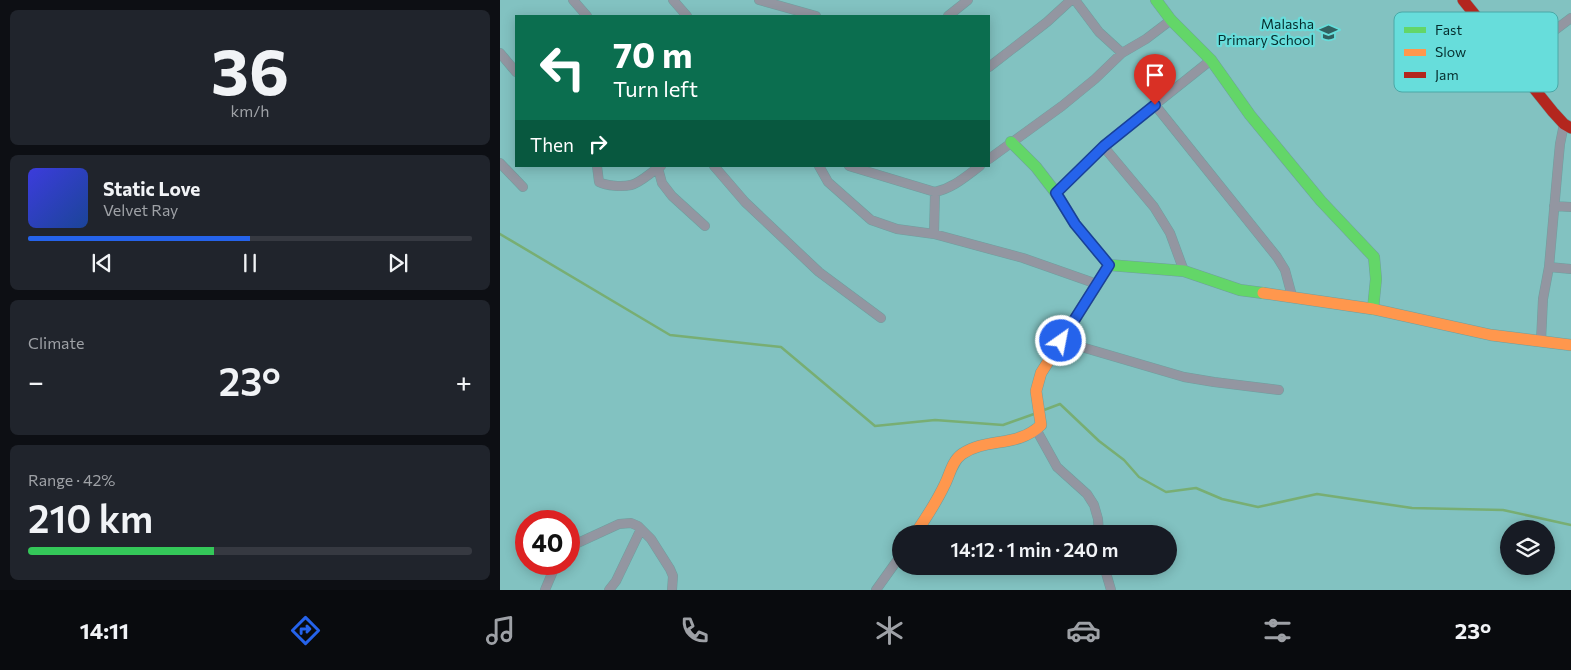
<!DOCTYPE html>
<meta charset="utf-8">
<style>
:root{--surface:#171b24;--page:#20242c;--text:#f1f3f6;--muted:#9ea1a6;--line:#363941;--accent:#2563eb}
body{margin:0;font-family:Commissioner,sans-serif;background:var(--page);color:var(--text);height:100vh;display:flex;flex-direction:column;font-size:19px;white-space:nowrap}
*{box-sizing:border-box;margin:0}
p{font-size:16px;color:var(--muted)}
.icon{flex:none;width:28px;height:28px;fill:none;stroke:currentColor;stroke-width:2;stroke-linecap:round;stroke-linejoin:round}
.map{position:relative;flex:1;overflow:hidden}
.details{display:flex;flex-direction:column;gap:10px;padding:10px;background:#0d0f14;width:500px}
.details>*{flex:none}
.banner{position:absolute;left:15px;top:15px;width:475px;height:152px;border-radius:0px;box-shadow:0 2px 12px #0003;background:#0b6e4f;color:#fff;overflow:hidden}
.fabs{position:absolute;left:1000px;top:520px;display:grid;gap:10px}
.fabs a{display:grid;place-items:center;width:55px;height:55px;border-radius:50%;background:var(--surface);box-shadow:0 2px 12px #0003;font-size:25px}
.speed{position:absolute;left:15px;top:510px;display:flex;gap:10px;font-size:25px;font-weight:700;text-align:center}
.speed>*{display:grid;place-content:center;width:65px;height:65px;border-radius:50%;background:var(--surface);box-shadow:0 2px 12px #0003;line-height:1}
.speed .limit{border:8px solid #d22;background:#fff;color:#111}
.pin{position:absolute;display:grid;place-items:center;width:42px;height:42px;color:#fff;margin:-51px -21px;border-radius:50% 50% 50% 0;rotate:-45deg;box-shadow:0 0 5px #0007}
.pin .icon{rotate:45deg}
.me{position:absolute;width:55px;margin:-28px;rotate:33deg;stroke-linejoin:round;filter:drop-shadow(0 0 4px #0008)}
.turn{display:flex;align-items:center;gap:18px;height:105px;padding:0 15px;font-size:22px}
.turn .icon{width:65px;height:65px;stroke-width:2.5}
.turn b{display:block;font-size:35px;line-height:42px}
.then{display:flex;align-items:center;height:48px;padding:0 15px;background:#0003;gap:10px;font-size:19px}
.big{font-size:38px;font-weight:600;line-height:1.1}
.details .card{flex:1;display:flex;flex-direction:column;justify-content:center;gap:8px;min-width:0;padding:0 18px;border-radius:8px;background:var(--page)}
.details .dial{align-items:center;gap:0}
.dial b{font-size:65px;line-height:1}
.song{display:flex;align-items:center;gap:15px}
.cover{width:60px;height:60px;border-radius:8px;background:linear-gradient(135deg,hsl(240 70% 55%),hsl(220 70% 35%))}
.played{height:5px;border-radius:2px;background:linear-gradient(90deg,var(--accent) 50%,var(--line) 50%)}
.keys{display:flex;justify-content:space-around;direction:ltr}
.heat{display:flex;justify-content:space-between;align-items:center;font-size:28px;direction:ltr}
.charge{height:8px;border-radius:4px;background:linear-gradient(90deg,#34c759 42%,var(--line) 0)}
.trip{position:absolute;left:392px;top:525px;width:285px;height:50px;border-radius:25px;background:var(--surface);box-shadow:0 2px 12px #0003;font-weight:600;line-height:50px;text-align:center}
.tabs{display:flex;height:80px;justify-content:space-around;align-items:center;background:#090b0e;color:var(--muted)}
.tabs .icon{width:35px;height:35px}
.tabs .current{color:var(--accent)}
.tabs b{font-size:22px;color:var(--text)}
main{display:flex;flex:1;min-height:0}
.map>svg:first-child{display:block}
</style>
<main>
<section class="details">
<div class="card dial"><b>36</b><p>km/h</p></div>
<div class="card">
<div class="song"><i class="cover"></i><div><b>Static Love</b><p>Velvet Ray</p></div></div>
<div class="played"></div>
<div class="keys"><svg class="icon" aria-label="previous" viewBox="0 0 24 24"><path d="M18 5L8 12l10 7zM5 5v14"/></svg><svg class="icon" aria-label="pause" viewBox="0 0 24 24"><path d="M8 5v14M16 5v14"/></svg><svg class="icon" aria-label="next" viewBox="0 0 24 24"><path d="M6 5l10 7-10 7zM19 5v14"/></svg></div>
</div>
<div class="card"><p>Climate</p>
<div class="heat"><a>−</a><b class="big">23°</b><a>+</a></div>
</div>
<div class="card"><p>Range · 42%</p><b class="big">210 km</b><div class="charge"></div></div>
</section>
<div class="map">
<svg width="1071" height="590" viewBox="0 0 1071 590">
<rect width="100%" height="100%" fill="#82c2c1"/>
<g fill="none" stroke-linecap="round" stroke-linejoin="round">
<path stroke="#78ae73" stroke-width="2.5" d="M0,234L170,335L281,347L375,426L435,420L503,425L534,414
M544,410L560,404L599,441L624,460L639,477L666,492L696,488L722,499L758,507L817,494L912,508L1003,510L1071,525"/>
<defs>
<path id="street" d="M73,0L87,16
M173,0L187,16
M259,0L316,16
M575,0L599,32L622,53
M448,16L468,0
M0,53L16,72
M1015,65L1047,36L1071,18
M489,67L547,22L571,0
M655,105L777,257L785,270L792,296
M603,146L654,207L670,233L684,271
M489,159L562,106L595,79L622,53L646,39L671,20
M0,163L23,187
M97,166L99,182C107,186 122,187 131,185C140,183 150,173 158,168
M161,166L158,168L162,183L172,196L205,226
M214,166L245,202L319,272L381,318
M319,166L328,182L371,220L397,229L434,234L523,258L597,284
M349,166L435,192C453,188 465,177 480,166
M556,193L603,146L711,60
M1054,206L1071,207
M434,234L435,192
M1049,267L1071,269
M561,341L684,377L714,382L779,390
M1041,341L1043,299L1049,267L1058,165L1060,144L1064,124
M537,431L557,467L587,494L594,505L598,519L599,534
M69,547L119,524L131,523L138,526L151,539L170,569L173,576L172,590
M604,566L611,590
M45,590L56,564
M109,590L116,581L141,529
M376,590L401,555"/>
<path id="fast" d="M656,0L671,20L711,60L750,115L821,201L874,257L876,279L873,309
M511,142L536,167L556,193L575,224L609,265L684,271L740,290L763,293"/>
<path id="slow" d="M763,293L873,309L991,335L1071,345
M415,534C426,518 437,501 445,484C450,474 452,461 462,454C487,437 517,448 541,425L536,391L541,373L609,265"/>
<path id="jam" d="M963,0L1053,112L1064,124L1071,128"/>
</defs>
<use href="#street" stroke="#6e9f9f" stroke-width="10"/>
<use href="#fast" stroke="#6e9f9f" stroke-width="12"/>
<use href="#slow" stroke="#6e9f9f" stroke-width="12"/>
<use href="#jam" stroke="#6e9f9f" stroke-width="12"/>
<use href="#street" stroke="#9396a1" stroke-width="9"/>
<use href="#fast" stroke="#63d668" stroke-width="11"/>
<use href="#slow" stroke="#ff974d" stroke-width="11"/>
<use href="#jam" stroke="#b3261e" stroke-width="11"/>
</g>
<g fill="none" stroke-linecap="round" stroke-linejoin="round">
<defs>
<path id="route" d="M561,341L609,265L575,224L556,193L604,146L655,105"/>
</defs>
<use href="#route" stroke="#184099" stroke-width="12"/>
<use href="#route" stroke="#2563eb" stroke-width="9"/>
</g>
<defs>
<symbol id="school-bare" viewBox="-9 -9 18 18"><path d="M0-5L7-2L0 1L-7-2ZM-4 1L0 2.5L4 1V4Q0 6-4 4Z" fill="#316161" stroke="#67dddb" stroke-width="2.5" paint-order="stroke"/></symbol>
</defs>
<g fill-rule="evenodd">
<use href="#school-bare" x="816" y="20" width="25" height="25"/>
</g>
<g text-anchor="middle" stroke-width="4.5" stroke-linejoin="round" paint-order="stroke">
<g font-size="14" fill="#052d2d" stroke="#67dddb" text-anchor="end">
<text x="814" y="29">Malasha<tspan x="814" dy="16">Primary School</tspan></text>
</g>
</g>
<rect x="894" y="12" width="164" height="80" rx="8" fill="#67dddb" stroke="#4aa8a7" stroke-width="1"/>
<rect x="904" y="27" width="22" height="6" fill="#63d668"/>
<rect x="904" y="49" width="22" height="7" fill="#ff974d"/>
<rect x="904" y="72" width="22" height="6" fill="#b3261e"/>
<g font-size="14" fill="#052d2d">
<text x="935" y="35">Fast</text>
<text x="935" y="57">Slow</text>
<text x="935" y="80">Jam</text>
</g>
</svg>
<div class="fabs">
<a><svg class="icon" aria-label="layers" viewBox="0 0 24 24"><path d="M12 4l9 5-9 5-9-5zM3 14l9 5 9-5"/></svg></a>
</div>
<div class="speed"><div class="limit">40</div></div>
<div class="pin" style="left:655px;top:105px;background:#d93025"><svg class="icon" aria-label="arrive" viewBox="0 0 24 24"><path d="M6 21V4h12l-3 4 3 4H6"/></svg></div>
<svg class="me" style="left:561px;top:341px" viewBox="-20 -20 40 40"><circle r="17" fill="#2563eb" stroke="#fff" stroke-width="3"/><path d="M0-11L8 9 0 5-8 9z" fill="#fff"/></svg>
<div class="trip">14:12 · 1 min · 240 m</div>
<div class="banner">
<div class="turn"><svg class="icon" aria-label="left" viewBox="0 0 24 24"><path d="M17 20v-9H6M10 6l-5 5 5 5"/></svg><div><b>70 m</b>Turn left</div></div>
<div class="then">Then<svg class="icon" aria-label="right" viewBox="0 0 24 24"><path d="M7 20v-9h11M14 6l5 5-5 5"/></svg></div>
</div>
</div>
</main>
<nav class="tabs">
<b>14:11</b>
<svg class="icon current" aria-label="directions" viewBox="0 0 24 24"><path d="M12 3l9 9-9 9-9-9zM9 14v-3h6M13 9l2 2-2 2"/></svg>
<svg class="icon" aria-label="music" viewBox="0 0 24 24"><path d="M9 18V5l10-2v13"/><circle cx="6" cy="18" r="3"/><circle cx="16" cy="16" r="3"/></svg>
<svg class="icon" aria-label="phone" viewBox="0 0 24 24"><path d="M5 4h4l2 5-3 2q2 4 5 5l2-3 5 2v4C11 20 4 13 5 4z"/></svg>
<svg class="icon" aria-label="climate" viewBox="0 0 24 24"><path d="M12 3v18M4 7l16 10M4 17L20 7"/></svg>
<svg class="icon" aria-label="car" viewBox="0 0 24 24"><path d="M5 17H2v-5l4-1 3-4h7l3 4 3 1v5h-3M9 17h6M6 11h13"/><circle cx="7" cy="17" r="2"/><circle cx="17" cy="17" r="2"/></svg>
<svg class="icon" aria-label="filters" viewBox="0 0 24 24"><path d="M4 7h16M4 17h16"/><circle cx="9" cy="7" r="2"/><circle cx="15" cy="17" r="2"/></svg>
<b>23°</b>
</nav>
